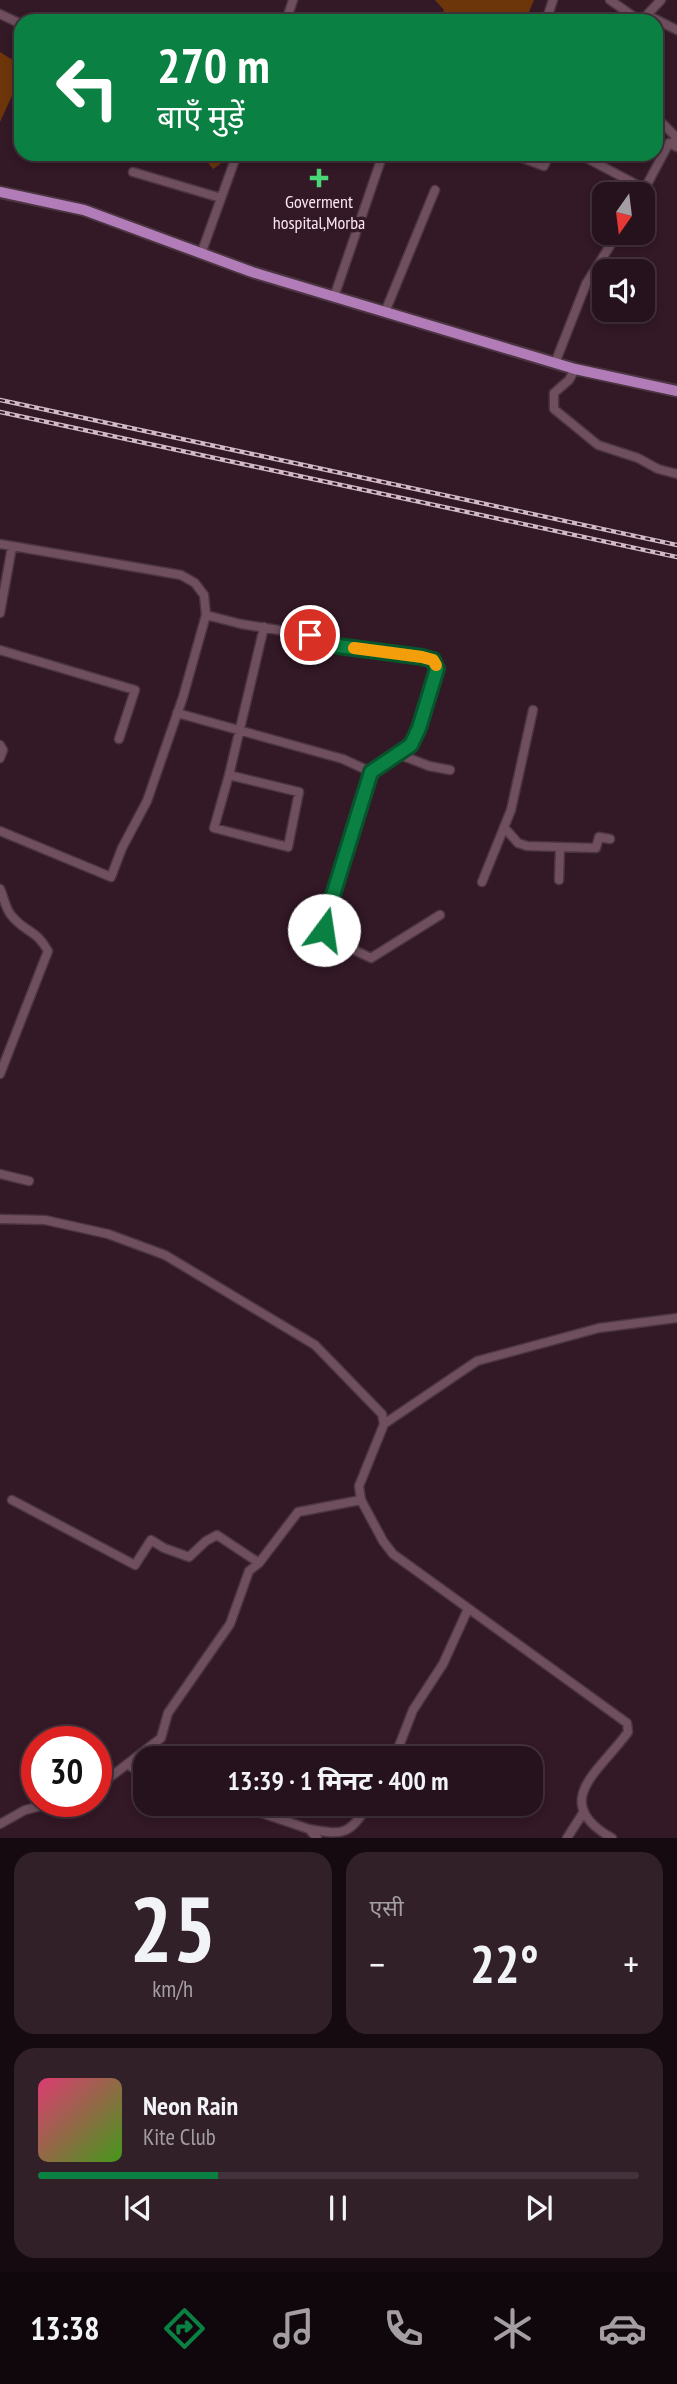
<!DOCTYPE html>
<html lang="hi">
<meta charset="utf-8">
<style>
:root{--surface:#26121c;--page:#322029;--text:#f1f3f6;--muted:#a49ea3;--line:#42323b;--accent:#0b8043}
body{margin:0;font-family:"PT Sans Narrow","Noto Sans Devanagari",sans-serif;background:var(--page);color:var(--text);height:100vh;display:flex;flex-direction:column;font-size:26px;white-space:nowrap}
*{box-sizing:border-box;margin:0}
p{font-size:23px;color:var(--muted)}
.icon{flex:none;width:38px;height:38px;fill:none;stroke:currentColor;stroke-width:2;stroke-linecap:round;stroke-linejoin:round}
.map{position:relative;height:1838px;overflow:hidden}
.side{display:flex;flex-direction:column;gap:14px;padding:14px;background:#150a0f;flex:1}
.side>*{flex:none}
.banner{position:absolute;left:14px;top:14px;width:649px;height:147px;border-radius:21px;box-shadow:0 4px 10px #0003,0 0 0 2px var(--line);background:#0b8043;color:#fff;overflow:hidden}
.needle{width:46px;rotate:194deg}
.tools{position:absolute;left:592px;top:182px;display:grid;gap:14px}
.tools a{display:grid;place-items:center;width:63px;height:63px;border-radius:14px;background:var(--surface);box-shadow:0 4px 10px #0003,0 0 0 2px var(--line);font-size:35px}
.speed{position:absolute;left:21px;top:1726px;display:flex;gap:14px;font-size:35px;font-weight:700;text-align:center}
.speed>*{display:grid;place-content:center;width:91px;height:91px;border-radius:50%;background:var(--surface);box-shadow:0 4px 10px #0003,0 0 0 2px var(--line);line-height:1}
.speed .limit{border:10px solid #d22;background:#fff;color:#111}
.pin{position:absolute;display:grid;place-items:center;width:60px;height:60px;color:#fff;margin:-30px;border:4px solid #fff;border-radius:50%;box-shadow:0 2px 7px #0007}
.me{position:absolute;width:77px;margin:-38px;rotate:14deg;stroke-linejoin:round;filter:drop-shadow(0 0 5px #0008)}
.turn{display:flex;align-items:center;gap:24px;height:147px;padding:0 28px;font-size:32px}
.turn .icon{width:91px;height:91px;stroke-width:2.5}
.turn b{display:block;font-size:49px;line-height:60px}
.big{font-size:52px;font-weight:700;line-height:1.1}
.side .card{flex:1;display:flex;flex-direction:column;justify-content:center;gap:10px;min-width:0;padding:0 24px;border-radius:21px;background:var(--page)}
.side .dial{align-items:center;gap:0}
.dial b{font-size:91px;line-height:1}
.song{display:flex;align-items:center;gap:21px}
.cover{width:84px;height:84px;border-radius:10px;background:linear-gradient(135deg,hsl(340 70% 55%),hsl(100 70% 35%))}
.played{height:7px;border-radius:4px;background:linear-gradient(90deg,var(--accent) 30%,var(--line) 30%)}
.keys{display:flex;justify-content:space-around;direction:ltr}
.heat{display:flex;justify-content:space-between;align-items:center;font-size:38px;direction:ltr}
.side .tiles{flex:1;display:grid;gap:14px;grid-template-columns:1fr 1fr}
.card:last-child{grid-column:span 2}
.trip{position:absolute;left:133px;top:1746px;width:410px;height:70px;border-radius:21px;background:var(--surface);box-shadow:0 4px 10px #0003,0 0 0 2px var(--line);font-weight:700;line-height:70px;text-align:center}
.tab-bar{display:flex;height:112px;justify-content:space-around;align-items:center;background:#0f070b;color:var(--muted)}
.tab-bar .icon{width:49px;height:49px}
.tab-bar .active{color:var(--accent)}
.tab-bar b{font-size:32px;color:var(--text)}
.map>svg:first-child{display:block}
</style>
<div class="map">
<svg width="677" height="1838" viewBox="0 0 677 1838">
<rect width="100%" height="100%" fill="#331826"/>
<path fill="#6c360a" d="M435,0H534L525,21H440L444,10Z
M0,52L16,62L21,56V76L0,122Z
M201,154H230V157L213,169Z"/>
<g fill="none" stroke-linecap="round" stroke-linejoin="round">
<defs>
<path id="minor" d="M610,0L640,21
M0,14L21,24
M647,15L677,30
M547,17L558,21
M644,18L661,0
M286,21L293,0
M546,21L553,0
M656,117L676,137L673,145
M512,154L544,166L549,154
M579,154L645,189
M133,172L221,198
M642,194L669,143L677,147
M201,254L237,154
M334,297L383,154
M385,312L435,190
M555,363L586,284L618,233
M575,369L569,380L554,393V409L598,445L638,458L658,469L677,474
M0,544L181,575L195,583L204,595L206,615L183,697L147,801L122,848L111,877L0,831
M0,613L12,547
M206,615L241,624L310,635L338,646L422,657L433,660L437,669L419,728L411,745L371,772L325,921L324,930L333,940L371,958L440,915
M0,650L135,690L119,739
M177,713L343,759L371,772
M0,745L3,750L0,758
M398,754L429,766L450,770
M229,775L299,792L288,847L214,828L229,775L264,627
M504,827L518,843L527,846L596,848L599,837L610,839
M559,880L560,847
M482,882L511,810L533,710
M0,889C4,897 5,908 11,915C24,932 37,930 48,951L0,1074
M0,1174L29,1181
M0,1219L45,1220L108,1234L165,1255L315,1345L382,1414L384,1424L359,1486L361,1500L383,1541L393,1554L627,1723L628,1732C601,1770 548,1802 612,1838
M384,1424L477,1361L599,1328L677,1318
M12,1500L135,1565L151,1540L164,1548L189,1557L206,1541L217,1535L259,1563
M394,1759L413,1710L443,1664L468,1609
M127,1764L145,1775
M96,1788L161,1738L168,1713L230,1624L249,1571L259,1563L298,1512L361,1500
M235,1804L309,1829L317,1838
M0,1824L25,1810L61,1801
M309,1829C346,1836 348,1834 370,1804
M567,1838L583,1813"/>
<path id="major" d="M0,192L84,210L252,272L575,369L677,391"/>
</defs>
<use href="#minor" stroke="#4b3540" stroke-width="11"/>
<use href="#major" stroke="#4b3540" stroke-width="14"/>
<use href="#minor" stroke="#6f4f5e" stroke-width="8"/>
<use href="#major" stroke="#b27cb9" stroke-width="10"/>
<defs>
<path id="rail" d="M0,400L677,545
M0,412L677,557"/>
</defs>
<use href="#rail" stroke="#d0bbc5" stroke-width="4.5"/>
<use href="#rail" stroke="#331826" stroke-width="2" stroke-dasharray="5" stroke-linecap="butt"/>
</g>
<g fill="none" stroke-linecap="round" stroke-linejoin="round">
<defs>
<path id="route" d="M310,635L338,646L422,657L433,660L437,669L419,728L411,745L371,772L325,921L324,930"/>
</defs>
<use href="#route" stroke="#07532c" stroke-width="18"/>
<use href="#route" stroke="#0b8043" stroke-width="12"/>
<path stroke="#f59e0b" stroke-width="12" d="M354,648L422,657L433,660L436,665"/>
</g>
<path fill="#49d778" stroke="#331826" stroke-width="2.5" d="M315.5 167.5h7v7h7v7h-7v7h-7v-7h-7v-7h7z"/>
<g text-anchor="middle" stroke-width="7" stroke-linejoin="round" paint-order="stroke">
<g font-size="18" fill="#fae6ef" stroke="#331826">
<text x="319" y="208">Goverment<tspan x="319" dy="21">hospital,Morba</tspan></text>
</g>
</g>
</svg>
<div class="tools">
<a><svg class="needle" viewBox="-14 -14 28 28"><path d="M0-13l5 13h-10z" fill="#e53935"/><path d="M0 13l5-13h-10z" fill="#a49ea3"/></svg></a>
<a><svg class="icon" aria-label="sound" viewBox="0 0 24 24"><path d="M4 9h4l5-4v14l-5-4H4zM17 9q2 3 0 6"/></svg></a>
</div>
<div class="speed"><div class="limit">30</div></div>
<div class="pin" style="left:310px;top:635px;background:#d93025"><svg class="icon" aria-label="arrive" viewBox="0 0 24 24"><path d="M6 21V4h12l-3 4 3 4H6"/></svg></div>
<svg class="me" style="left:324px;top:930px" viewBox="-20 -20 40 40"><circle r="19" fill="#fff"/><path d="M0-13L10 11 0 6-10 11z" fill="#0b8043"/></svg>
<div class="trip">13:39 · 1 मिनट · 400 m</div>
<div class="banner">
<div class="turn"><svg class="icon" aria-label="left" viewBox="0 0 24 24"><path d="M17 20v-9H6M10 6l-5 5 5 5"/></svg><div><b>270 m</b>बाएँ मुड़ें</div></div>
</div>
</div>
<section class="side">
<div class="tiles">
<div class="card dial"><b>25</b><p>km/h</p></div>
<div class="card"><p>एसी</p>
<div class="heat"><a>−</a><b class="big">22°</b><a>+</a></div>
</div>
<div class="card">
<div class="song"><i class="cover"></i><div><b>Neon Rain</b><p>Kite Club</p></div></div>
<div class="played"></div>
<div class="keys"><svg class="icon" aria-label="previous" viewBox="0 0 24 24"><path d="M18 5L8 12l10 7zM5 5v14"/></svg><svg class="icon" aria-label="pause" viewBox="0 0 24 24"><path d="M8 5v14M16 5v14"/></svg><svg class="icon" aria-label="next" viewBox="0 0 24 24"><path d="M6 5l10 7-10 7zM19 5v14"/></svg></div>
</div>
</div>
</section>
<nav class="tab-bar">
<b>13:38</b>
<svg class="icon active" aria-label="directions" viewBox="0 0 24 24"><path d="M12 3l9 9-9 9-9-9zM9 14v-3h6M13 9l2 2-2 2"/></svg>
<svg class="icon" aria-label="music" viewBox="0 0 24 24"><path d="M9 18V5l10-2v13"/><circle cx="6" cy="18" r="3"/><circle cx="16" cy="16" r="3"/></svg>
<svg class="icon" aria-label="phone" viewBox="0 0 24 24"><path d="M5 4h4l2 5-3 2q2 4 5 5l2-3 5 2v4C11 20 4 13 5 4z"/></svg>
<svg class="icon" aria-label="climate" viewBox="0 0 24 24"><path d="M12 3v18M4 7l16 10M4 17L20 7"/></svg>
<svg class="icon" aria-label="car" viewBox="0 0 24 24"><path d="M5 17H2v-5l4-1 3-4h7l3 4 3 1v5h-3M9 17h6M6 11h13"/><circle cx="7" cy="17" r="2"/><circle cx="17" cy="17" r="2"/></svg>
</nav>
